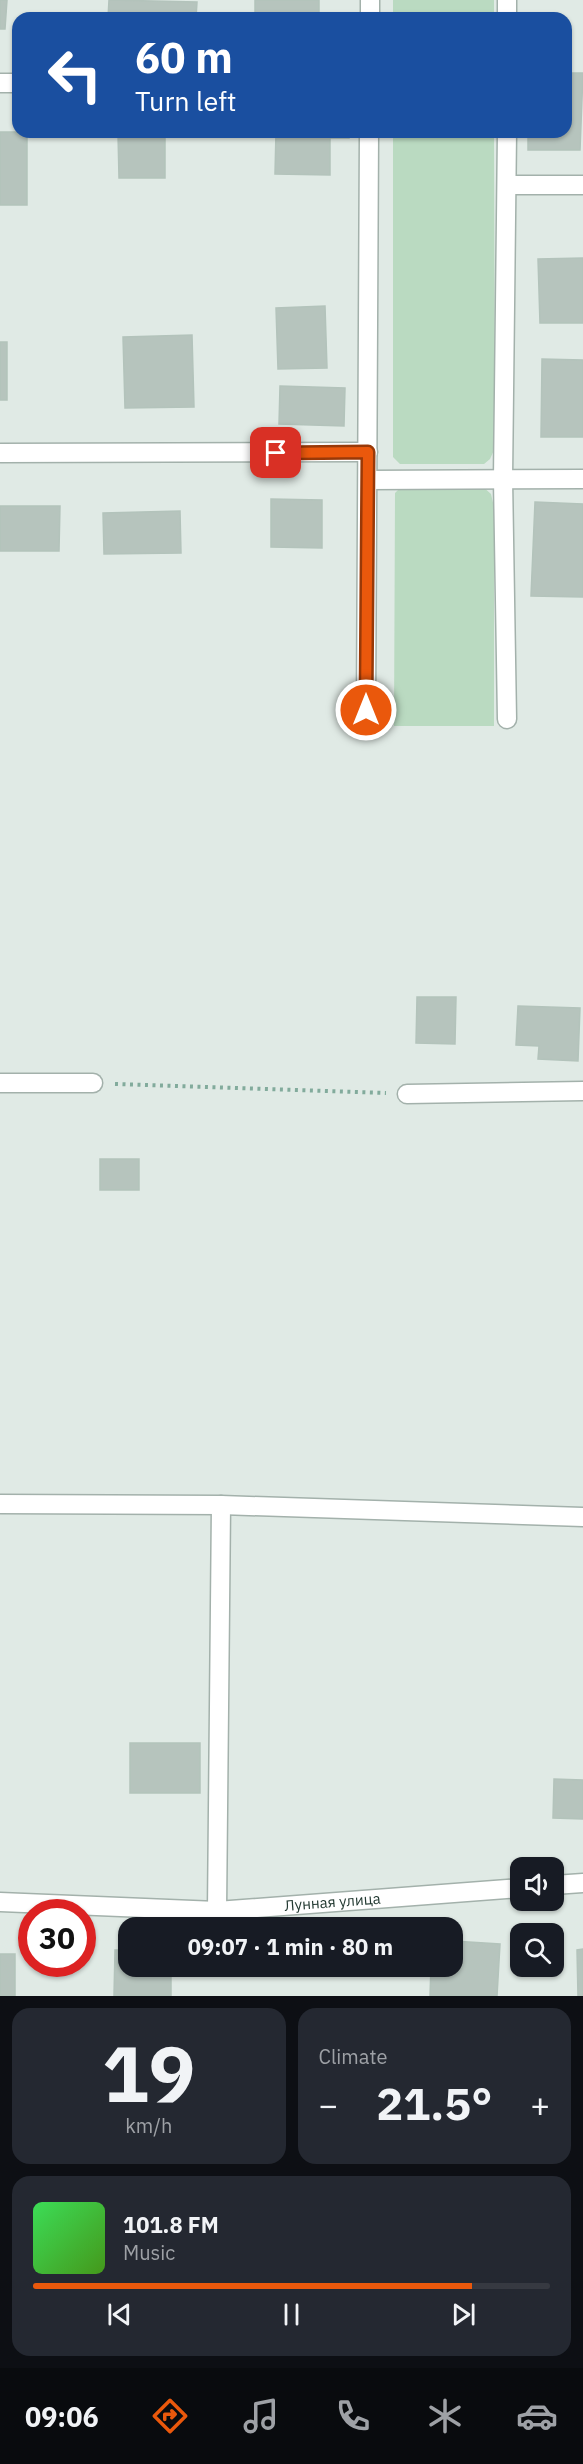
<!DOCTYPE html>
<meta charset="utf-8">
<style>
:root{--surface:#171b24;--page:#242831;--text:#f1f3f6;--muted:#9ea1a6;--line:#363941;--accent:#ea580c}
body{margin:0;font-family:"IBM Plex Sans",sans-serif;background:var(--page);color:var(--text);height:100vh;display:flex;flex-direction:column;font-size:22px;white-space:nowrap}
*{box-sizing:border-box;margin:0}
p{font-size:20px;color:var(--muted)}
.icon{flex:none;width:33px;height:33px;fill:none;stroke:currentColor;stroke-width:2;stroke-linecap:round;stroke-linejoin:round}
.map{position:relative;height:1996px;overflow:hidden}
.sheet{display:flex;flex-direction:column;gap:12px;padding:12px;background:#0d0f14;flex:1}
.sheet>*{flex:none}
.hud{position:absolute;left:12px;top:12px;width:560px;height:126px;border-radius:18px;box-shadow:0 2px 4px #0004;background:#1a4fa0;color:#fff;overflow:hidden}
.controls{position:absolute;left:510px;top:1857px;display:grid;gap:12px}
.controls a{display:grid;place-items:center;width:54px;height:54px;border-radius:12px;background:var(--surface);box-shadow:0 2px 4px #0004;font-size:30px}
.speed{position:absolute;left:18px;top:1899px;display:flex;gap:12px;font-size:30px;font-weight:700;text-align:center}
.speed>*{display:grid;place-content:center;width:78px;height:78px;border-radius:50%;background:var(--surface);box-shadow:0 2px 4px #0004;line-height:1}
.speed .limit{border:9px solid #d22;background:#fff;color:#111}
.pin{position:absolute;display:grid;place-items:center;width:51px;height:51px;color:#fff;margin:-26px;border-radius:12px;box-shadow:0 3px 9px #0006}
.me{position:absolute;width:66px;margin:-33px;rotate:0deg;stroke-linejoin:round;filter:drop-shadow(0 0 4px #0008)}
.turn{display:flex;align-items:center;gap:21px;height:126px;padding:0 24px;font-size:27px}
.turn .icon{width:78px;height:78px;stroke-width:2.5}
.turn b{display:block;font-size:42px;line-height:51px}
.big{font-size:45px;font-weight:700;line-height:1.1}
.sheet .widget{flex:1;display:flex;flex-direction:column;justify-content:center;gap:9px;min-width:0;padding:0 21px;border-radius:18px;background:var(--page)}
.sheet .dial{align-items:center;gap:0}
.dial b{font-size:78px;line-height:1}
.song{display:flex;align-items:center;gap:18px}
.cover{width:72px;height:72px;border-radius:9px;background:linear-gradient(135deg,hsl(130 70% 55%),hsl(100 70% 35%))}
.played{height:6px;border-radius:3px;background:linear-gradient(90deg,var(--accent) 85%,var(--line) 85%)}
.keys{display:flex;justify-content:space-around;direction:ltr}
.heat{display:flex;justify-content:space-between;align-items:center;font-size:33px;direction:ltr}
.sheet .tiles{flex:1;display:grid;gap:12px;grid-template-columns:1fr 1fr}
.widget:last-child{grid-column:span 2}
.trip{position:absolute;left:118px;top:1917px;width:345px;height:60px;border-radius:18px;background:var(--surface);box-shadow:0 2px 4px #0004;font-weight:700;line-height:60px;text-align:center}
.menu{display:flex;height:96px;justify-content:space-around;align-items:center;background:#090b0e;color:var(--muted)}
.menu .icon{width:42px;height:42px}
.menu .active{color:var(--accent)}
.menu b{font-size:27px;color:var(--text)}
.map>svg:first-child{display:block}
</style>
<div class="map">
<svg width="583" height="1996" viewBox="0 0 583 1996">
<rect width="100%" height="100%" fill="#e0eae5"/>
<path fill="#badac1" d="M393,0H494V18H393Z
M393,132H494L495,448L490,459L484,464H400L393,457Z
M482,486L491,494L494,507V726H394L395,493L401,487Z"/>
<path fill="#b6c4bd" stroke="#b3c3bb" stroke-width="1.5" d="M0,0H7L5,29H0Z
M109,0L197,2L196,18H108Z
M255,0H319V18H255Z
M566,73H583L580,150H528V132H566Z
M0,132H27V205H0Z
M88,132H165V178H119L118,134H88Z
M276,132H349V138H330V175L275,174Z
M583,258V323H540L538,259Z
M325,306L327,368L278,369L276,308Z
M192,335L194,407L125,408L123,337Z
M0,342H7V400H0Z
M542,359L583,360V437H541Z
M280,386L345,388L344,426L279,424Z
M271,499L322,500V548L271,547Z
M535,502L583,504V597L531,596Z
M0,506H60L59,551H0Z
M180,511L181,553L104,554L103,513Z
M417,997H456L455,1044L416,1043Z
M518,1006L580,1008L578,1061L538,1059L539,1046L516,1045Z
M100,1159H139V1190H100Z
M130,1743H200V1793H130Z
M554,1779L583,1780V1819L553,1818Z
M453,1941L500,1944L497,1996H430L431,1966H453Z
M583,1949V1996H578L577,1950Z
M115,1950H129V1966H171V1996H114Z
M0,1954H15V1996H0Z"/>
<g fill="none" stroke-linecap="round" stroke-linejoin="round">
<defs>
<g id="street">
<path d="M507,0V18"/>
<path d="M370,18V0"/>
<path d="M0,83H18"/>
<path d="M507,185H583"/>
<path d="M0,453L368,452"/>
<path d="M368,480L583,479"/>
<path d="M366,710L369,132"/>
<path d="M507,719L503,479L507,132"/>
<path d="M0,1083H93"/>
<path d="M407,1094L583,1091"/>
<path d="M0,1504L221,1505L583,1517"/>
<path d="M554,1885L583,1883"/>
<path id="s1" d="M0,1902L217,1911L520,1888"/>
<path d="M217,1911L221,1505"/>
</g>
</defs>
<use href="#street" stroke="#a3b1ab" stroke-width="21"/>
<path stroke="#82ab9c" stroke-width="4" stroke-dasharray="3 4.5" stroke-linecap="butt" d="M115,1084L386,1093"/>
<use href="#street" stroke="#fff" stroke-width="18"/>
</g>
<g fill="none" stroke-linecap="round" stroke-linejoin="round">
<defs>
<path id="route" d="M276,453L368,452L366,710"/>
</defs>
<use href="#route" stroke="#983908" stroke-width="15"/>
<use href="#route" stroke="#ea580c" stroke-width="10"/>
</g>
<g text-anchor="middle" stroke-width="4.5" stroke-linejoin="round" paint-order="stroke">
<g font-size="15" fill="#223931" stroke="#f0f7f3">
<text dy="5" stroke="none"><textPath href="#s1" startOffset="333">Лунная улица</textPath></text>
</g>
</g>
</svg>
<div class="controls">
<a><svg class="icon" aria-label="sound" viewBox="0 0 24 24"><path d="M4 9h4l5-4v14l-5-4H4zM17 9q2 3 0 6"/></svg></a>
<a><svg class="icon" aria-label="search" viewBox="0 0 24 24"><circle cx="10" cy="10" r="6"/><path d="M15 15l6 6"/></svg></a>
</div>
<div class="speed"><div class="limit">30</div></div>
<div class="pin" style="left:276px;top:453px;background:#d93025"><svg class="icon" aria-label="arrive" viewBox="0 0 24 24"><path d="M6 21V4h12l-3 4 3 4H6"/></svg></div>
<svg class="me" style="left:366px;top:710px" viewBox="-20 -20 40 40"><circle r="17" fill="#ea580c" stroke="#fff" stroke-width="3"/><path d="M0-11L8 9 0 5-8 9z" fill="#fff"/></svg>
<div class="trip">09:07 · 1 min · 80 m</div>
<div class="hud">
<div class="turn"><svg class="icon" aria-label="left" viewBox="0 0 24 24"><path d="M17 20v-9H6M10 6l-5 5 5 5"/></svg><div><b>60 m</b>Turn left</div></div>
</div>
</div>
<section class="sheet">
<div class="tiles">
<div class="widget dial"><b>19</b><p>km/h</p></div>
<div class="widget"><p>Climate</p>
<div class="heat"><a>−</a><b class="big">21.5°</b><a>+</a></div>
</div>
<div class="widget">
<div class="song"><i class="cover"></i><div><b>101.8 FM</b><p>Music</p></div></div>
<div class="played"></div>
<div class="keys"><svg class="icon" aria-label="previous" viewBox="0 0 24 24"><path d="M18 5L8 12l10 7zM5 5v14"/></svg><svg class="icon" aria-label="pause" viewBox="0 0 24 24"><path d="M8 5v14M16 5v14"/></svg><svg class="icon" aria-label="next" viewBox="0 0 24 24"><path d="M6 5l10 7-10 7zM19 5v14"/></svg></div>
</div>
</div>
</section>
<nav class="menu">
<b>09:06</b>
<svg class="icon active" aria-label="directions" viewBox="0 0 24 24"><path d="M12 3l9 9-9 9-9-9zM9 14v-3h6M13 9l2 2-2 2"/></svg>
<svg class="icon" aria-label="music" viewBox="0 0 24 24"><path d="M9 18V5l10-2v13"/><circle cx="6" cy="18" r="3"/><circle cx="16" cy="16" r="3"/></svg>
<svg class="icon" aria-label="phone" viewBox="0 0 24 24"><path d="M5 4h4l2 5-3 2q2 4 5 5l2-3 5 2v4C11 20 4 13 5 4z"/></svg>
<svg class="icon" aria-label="climate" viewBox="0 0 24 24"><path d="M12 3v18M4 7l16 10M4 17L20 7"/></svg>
<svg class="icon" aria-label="car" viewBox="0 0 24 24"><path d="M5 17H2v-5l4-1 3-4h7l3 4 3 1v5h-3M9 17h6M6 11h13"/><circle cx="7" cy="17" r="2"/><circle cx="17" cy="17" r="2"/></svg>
</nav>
